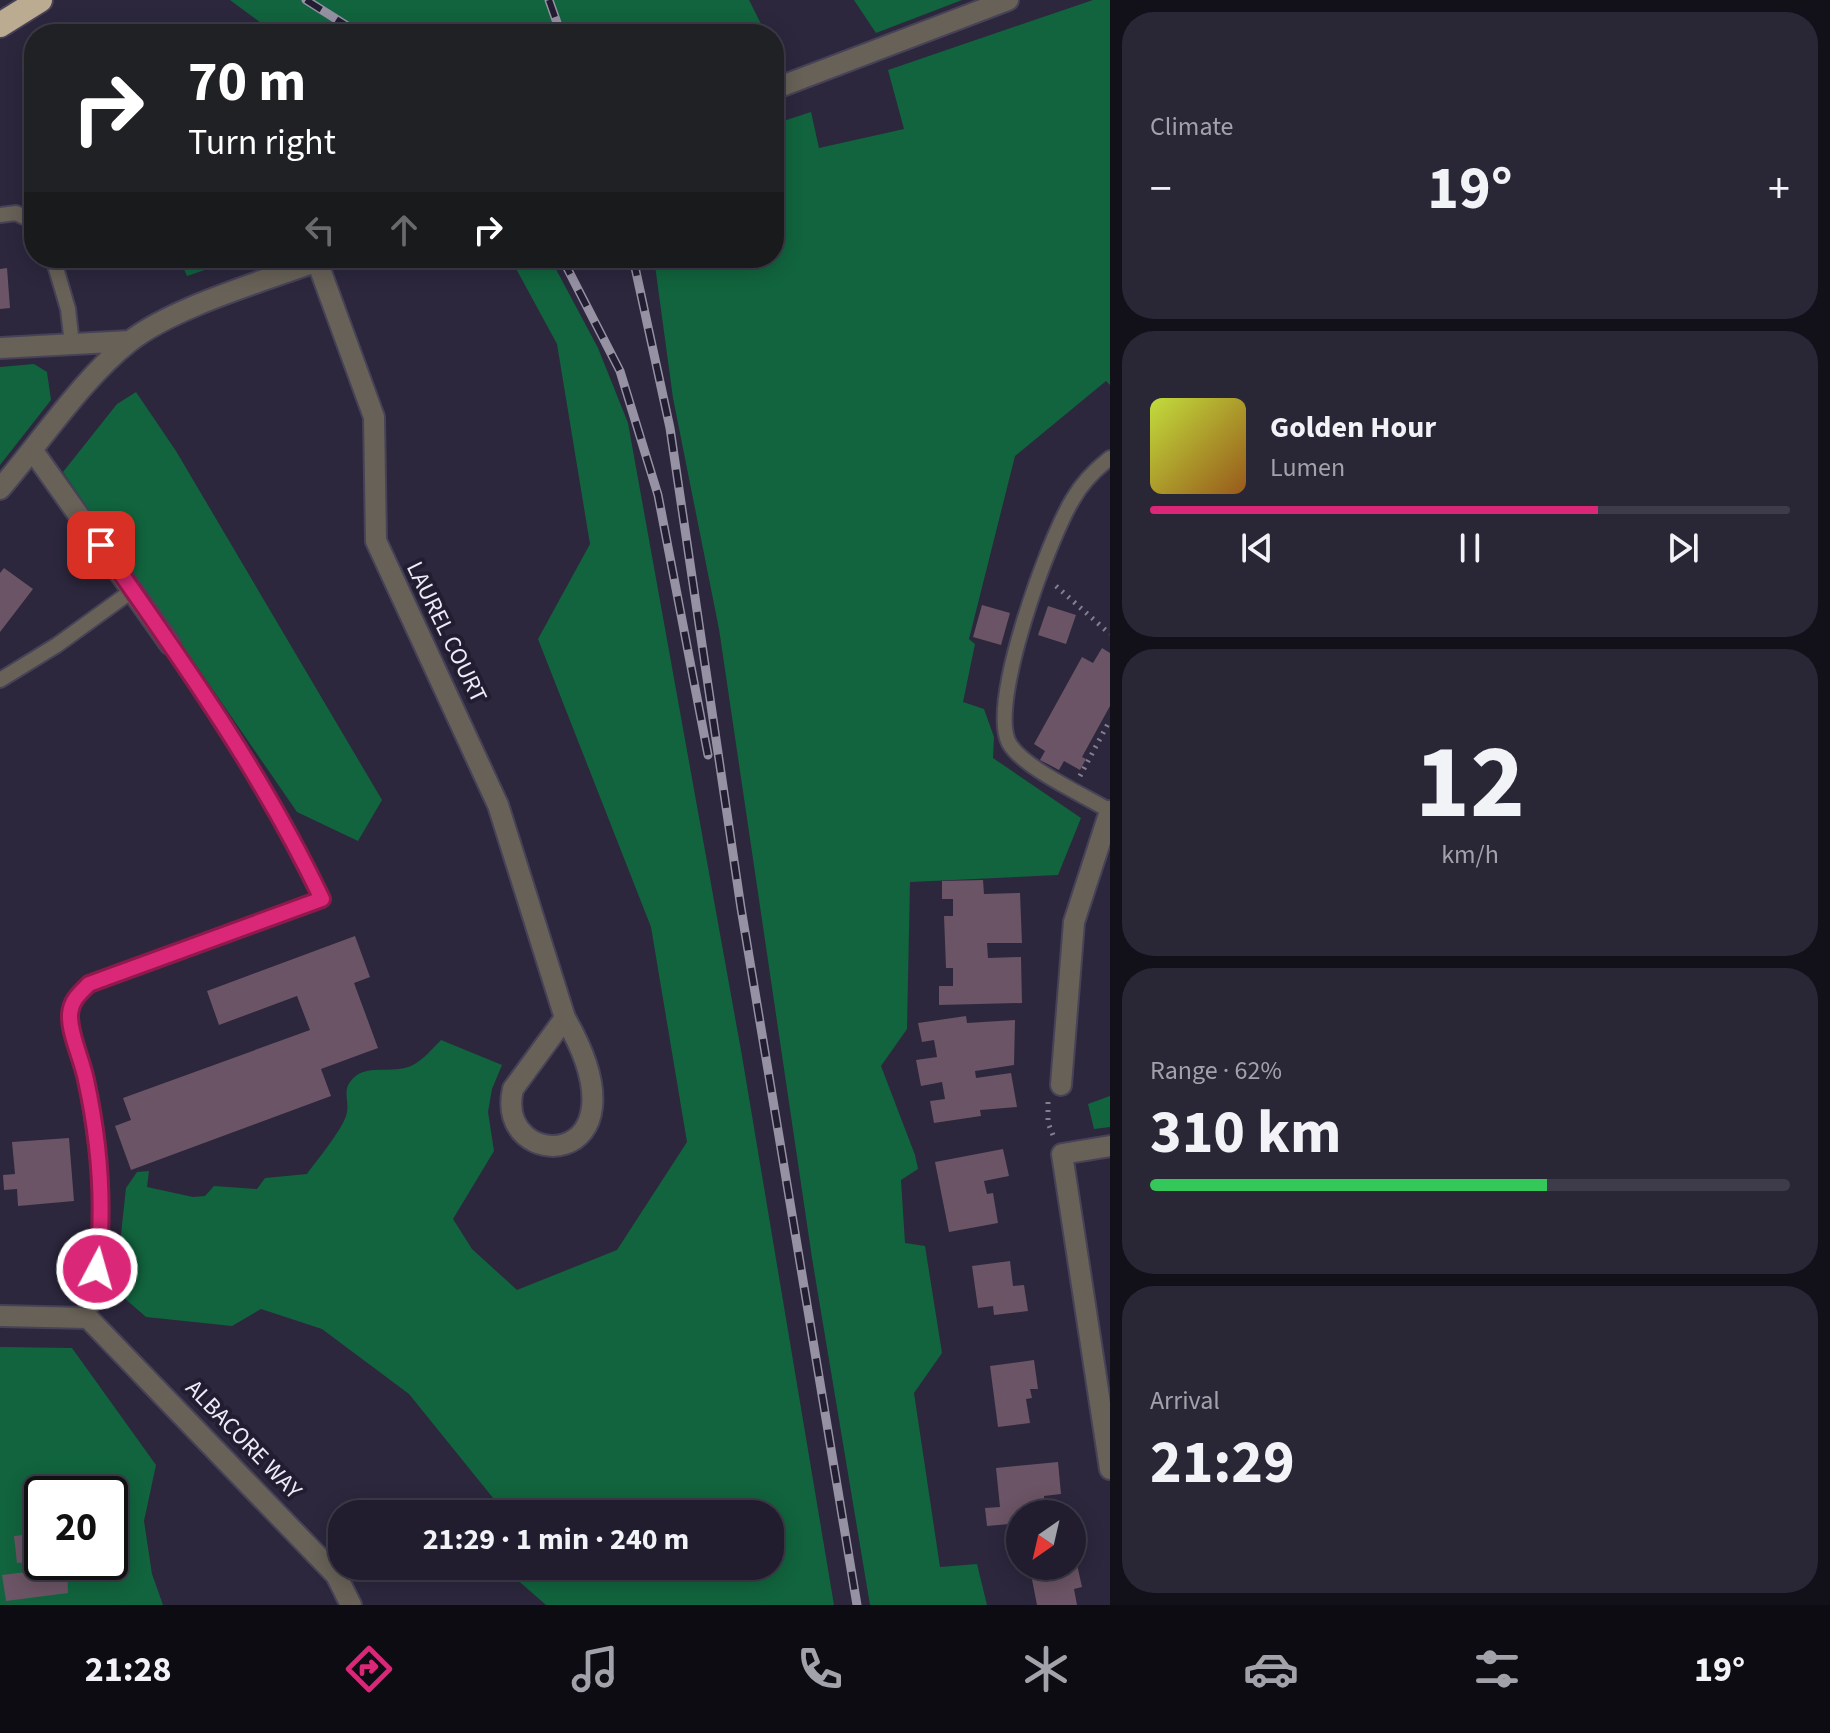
<!DOCTYPE html>
<meta charset="utf-8">
<style>
:root{--surface:#211d2e;--page:#292636;--text:#f1f3f6;--muted:#a2a2aa;--line:#3e3b4a;--accent:#db2777}
body{margin:0;font-family:"Source Sans 3",sans-serif;background:var(--page);color:var(--text);height:100vh;display:flex;flex-direction:column;font-size:30px;white-space:nowrap}
*{box-sizing:border-box;margin:0}
p{font-size:26px;color:var(--muted)}
.icon{flex:none;width:44px;height:44px;fill:none;stroke:currentColor;stroke-width:2;stroke-linecap:round;stroke-linejoin:round}
.map{position:relative;flex:1;overflow:hidden}
.sheet{display:flex;flex-direction:column;gap:12px;padding:12px;background:#121019;width:720px}
.sheet>*{flex:none}
.top-card{position:absolute;left:24px;top:24px;width:760px;height:244px;border-radius:32px;box-shadow:0 4px 20px #0003,0 0 0 2px var(--line);background:#202124;color:#fff;overflow:hidden}
.needle{width:52px;rotate:214deg}
.buttons{position:absolute;left:1006px;top:1500px;display:grid;gap:16px}
.buttons a{display:grid;place-items:center;width:80px;height:80px;border-radius:50%;background:var(--surface);box-shadow:0 4px 20px #0003,0 0 0 2px var(--line);font-size:40px}
.speed{position:absolute;left:24px;top:1476px;display:flex;gap:16px;font-size:40px;font-weight:700;text-align:center}
.speed>*{display:grid;place-content:center;width:104px;height:104px;border-radius:50%;background:var(--surface);box-shadow:0 4px 20px #0003,0 0 0 2px var(--line);line-height:1}
.speed .limit{border:4px solid #111;border-radius:12px;background:#fff;color:#111}
.pin{position:absolute;display:grid;place-items:center;width:68px;height:68px;color:#fff;margin:-34px;border-radius:16px;box-shadow:0 4px 12px #0006}
.me{position:absolute;width:88px;margin:-44px;rotate:6deg;stroke-linejoin:round;filter:drop-shadow(0 0 6px #0008)}
.turn{display:flex;align-items:center;gap:28px;height:168px;padding:0 32px;font-size:36px}
.turn .icon{width:104px;height:104px;stroke-width:2.5}
.turn b{display:block;font-size:56px;line-height:68px}
.lanes{display:flex;align-items:center;height:76px;padding:0 32px;background:#0003;justify-content:center;gap:40px;direction:ltr}
.lanes .off{opacity:.35}
.big{font-size:60px;font-weight:700;line-height:1.1}
.sheet .tile{flex:1;display:flex;flex-direction:column;justify-content:center;gap:12px;min-width:0;padding:0 28px;border-radius:32px;background:var(--page)}
.sheet .dial{align-items:center;gap:0}
.dial b{font-size:104px;line-height:1}
.song{display:flex;align-items:center;gap:24px}
.cover{width:96px;height:96px;border-radius:12px;background:linear-gradient(135deg,hsl(70 70% 55%),hsl(30 70% 35%))}
.played{height:8px;border-radius:4px;background:linear-gradient(90deg,var(--accent) 70%,var(--line) 70%)}
.keys{display:flex;justify-content:space-around;direction:ltr}
.heat{display:flex;justify-content:space-between;align-items:center;font-size:44px;direction:ltr}
.charge{height:12px;border-radius:6px;background:linear-gradient(90deg,#34c759 62%,var(--line) 0)}
.trip{position:absolute;left:328px;top:1500px;width:456px;height:80px;border-radius:32px;background:var(--surface);box-shadow:0 4px 20px #0003,0 0 0 2px var(--line);font-weight:700;line-height:80px;text-align:center}
.tabs{display:flex;height:128px;justify-content:space-around;align-items:center;background:#0d0c12;color:var(--muted)}
.tabs .icon{width:56px;height:56px}
.tabs .current{color:var(--accent)}
.tabs b{font-size:36px;color:var(--text)}
main{display:flex;flex:1;min-height:0}
.map>svg:first-child{display:block}
</style>
<main>
<div class="map">
<svg width="1110" height="1605" viewBox="0 0 1110 1605">
<rect width="100%" height="100%" fill="#2c273d"/>
<path fill="#11643e" fill-rule="evenodd" d="M230,0H749L766,34H276Z
M854,0H962L876,33Z
M1093,0H1110V385L1106,381L1015,456L969,639L975,644L963,702L984,709L994,737L993,758L1081,818L1058,875L910,882L907,1029L881,1066L915,1155L918,1169L901,1180L905,1243L925,1246L942,1353L914,1393L940,1567L977,1564L987,1605H870L812,1258L719,629L673,398L654,258H774V124L811,112L819,148L904,129L888,70Z
M179,258H240L187,276Z
M514,258H550L598,348L628,423L742,1056L834,1605H546L514,1577L517,1566H770V1514H506L409,1394L322,1329L261,1309L232,1326L146,1317L115,1290L126,1188L137,1172L149,1171L147,1187L193,1197L205,1196L214,1186L257,1189L265,1178L307,1174C316,1161 345,1127 347,1112C349,1102 343,1091 350,1082C365,1061 392,1076 413,1065C423,1060 433,1048 441,1040L502,1065L492,1089L488,1112L494,1151L453,1219L472,1249L517,1290L617,1250L687,1142L651,927L538,639L590,544L557,344L513,263Z
M34,364L47,372L51,400L0,465V367Z
M136,392L176,451L382,800L358,841L297,812L63,472L117,404Z
M1110,1096V1127L1094,1129L1088,1104Z
M0,1347L72,1348L156,1465L144,1521L152,1574L163,1605H0ZM42,1494H110V1562H42Z"/>
<path fill="#6b5465" d="M7,268L10,308L0,309V269Z
M4,568L33,589L0,632V573Z
M982,605L1010,613L1001,645L973,637Z
M1048,606L1076,615L1066,644L1038,635Z
M1102,648L1110,653V706L1082,757L1086,759L1080,770L1064,761L1059,770L1040,760L1045,751L1034,744L1082,657L1093,663Z
M983,880L984,894L1020,893L1022,943H987L988,958L1021,957L1022,1003L939,1005V986H953V968H946L944,916H953V899H942V881Z
M355,936L370,977L354,983L378,1048L321,1069L331,1096L131,1170L115,1126L131,1120L123,1098L310,1030L297,996L219,1025L207,991Z
M966,1016L967,1023L1015,1020L1014,1065L975,1071L976,1078L1011,1073L1017,1107L980,1110L981,1116L934,1123L930,1101L945,1099L942,1082L921,1086L916,1060L937,1057L934,1040L922,1042L918,1023Z
M69,1138L74,1201L18,1206L17,1189L4,1190L3,1175L15,1174L12,1142Z
M1003,1149L1009,1176L984,1181L987,1194L993,1193L998,1223L949,1232L935,1162Z
M1010,1261L1013,1286L1024,1285L1028,1311L994,1315L993,1306L978,1308L972,1266Z
M1034,1360L1038,1389H1030L1032,1398L1026,1399L1030,1423L998,1427L990,1366Z
M1058,1462L1061,1494L1044,1496L1046,1514H1020V1523L987,1526L985,1508L1000,1507L996,1468Z
M42,1533V1561L17,1563L14,1536Z
M1072,1560H1076L1082,1587L1074,1589L1077,1605H1037L1030,1569L1072,1566Z
M67,1567L68,1593L6,1601L2,1575Z"/>
<g fill="none" stroke-linecap="round" stroke-linejoin="round">
<defs>
<path id="service" d="M0,215L16,213L34,222
M53,258L68,309L72,344
M1110,458C1096,469 1082,483 1073,499C1049,538 988,703 1009,743C1023,768 1084,795 1110,811
M0,680L57,645L133,590
M88,1318C109,1232 102,1171 87,1086C83,1063 69,1036 70,1014C71,1000 80,993 89,984L322,899C280,809 225,727 170,644"/>
<path id="minor" d="M774,89L1008,0
M317,261L374,417L376,541L498,805L565,1018C655,1174 493,1174 513,1089L565,1018
M0,348L130,341
M33,451L170,644
M0,489C39,444 83,378 129,342C174,306 271,279 326,258
M1061,1085L1074,922L1110,811
M1110,1146L1062,1154L1110,1469
M0,1316L88,1318L336,1575L351,1605"/>
<path id="motorway" d="M0,25L40,0"/>
</defs>
<use href="#service" stroke="#474257" stroke-width="18"/>
<use href="#minor" stroke="#474257" stroke-width="24"/>
<use href="#motorway" stroke="#474257" stroke-width="28"/>
<path stroke="#837f91" stroke-width="5" stroke-dasharray="2 6" stroke-linecap="butt" d="M1056,586L1110,634
M1080,776L1110,720
M1048,1102V1123L1053,1135"/>
<use href="#service" stroke="#676157" stroke-width="14"/>
<use href="#minor" stroke="#676157" stroke-width="20"/>
<use href="#motorway" stroke="#baab91" stroke-width="24"/>
<defs>
<path id="rail" d="M306,0L360,34
M549,0L561,34
M562,258L620,371L658,495L708,755
M633,258L670,428L741,908L857,1605"/>
</defs>
<use href="#rail" stroke="#9692a4" stroke-width="9"/>
<use href="#rail" stroke="#231d32" stroke-width="6" stroke-dasharray="18" stroke-linecap="butt"/>
</g>
<g fill="none" stroke-linecap="round" stroke-linejoin="round">
<defs>
<path id="route" d="M97,1269C105,1204 100,1144 86,1080C82,1059 69,1034 70,1014C71,1000 80,993 89,984L322,899C262,773 181,659 101,545"/>
</defs>
<use href="#route" stroke="#8e194d" stroke-width="20"/>
<use href="#route" stroke="#db2777" stroke-width="14"/>
</g>
<g text-anchor="middle" stroke-width="8" stroke-linejoin="round" paint-order="stroke">
<g font-size="24" fill="#eeebf9" stroke="#231d32">
<text transform="translate(447 632) rotate(64)" y="8">LAUREL COURT</text>
<text transform="translate(244 1439) rotate(46)" y="8">ALBACORE WAY</text>
</g>
</g>
</svg>
<div class="buttons">
<a><svg class="needle" viewBox="-14 -14 28 28"><path d="M0-13l5 13h-10z" fill="#e53935"/><path d="M0 13l5-13h-10z" fill="#a2a2aa"/></svg></a>
</div>
<div class="speed"><div class="limit">20</div></div>
<div class="pin" style="left:101px;top:545px;background:#d93025"><svg class="icon" aria-label="arrive" viewBox="0 0 24 24"><path d="M6 21V4h12l-3 4 3 4H6"/></svg></div>
<svg class="me" style="left:97px;top:1269px" viewBox="-20 -20 40 40"><circle r="17" fill="#db2777" stroke="#fff" stroke-width="3"/><path d="M0-11L8 9 0 5-8 9z" fill="#fff"/></svg>
<div class="trip">21:29 · 1 min · 240 m</div>
<div class="top-card">
<div class="turn"><svg class="icon" aria-label="right" viewBox="0 0 24 24"><path d="M7 20v-9h11M14 6l5 5-5 5"/></svg><div><b>70 m</b>Turn right</div></div>
<div class="lanes"><svg class="icon off" aria-label="left" viewBox="0 0 24 24"><path d="M17 20v-9H6M10 6l-5 5 5 5"/></svg><svg class="icon off" aria-label="ahead" viewBox="0 0 24 24"><path d="M12 20V5M6 11l6-6 6 6"/></svg><svg class="icon" aria-label="right" viewBox="0 0 24 24"><path d="M7 20v-9h11M14 6l5 5-5 5"/></svg></div>
</div>
</div>
<section class="sheet">
<div class="tile"><p>Climate</p>
<div class="heat"><a>−</a><b class="big">19°</b><a>+</a></div>
</div>
<div class="tile">
<div class="song"><i class="cover"></i><div><b>Golden Hour</b><p>Lumen</p></div></div>
<div class="played"></div>
<div class="keys"><svg class="icon" aria-label="previous" viewBox="0 0 24 24"><path d="M18 5L8 12l10 7zM5 5v14"/></svg><svg class="icon" aria-label="pause" viewBox="0 0 24 24"><path d="M8 5v14M16 5v14"/></svg><svg class="icon" aria-label="next" viewBox="0 0 24 24"><path d="M6 5l10 7-10 7zM19 5v14"/></svg></div>
</div>
<div class="tile dial"><b>12</b><p>km/h</p></div>
<div class="tile"><p>Range · 62%</p><b class="big">310 km</b><div class="charge"></div></div>
<div class="tile"><p>Arrival</p><b class="big">21:29</b></div>
</section>
</main>
<nav class="tabs">
<b>21:28</b>
<svg class="icon current" aria-label="directions" viewBox="0 0 24 24"><path d="M12 3l9 9-9 9-9-9zM9 14v-3h6M13 9l2 2-2 2"/></svg>
<svg class="icon" aria-label="music" viewBox="0 0 24 24"><path d="M9 18V5l10-2v13"/><circle cx="6" cy="18" r="3"/><circle cx="16" cy="16" r="3"/></svg>
<svg class="icon" aria-label="phone" viewBox="0 0 24 24"><path d="M5 4h4l2 5-3 2q2 4 5 5l2-3 5 2v4C11 20 4 13 5 4z"/></svg>
<svg class="icon" aria-label="climate" viewBox="0 0 24 24"><path d="M12 3v18M4 7l16 10M4 17L20 7"/></svg>
<svg class="icon" aria-label="car" viewBox="0 0 24 24"><path d="M5 17H2v-5l4-1 3-4h7l3 4 3 1v5h-3M9 17h6M6 11h13"/><circle cx="7" cy="17" r="2"/><circle cx="17" cy="17" r="2"/></svg>
<svg class="icon" aria-label="filters" viewBox="0 0 24 24"><path d="M4 7h16M4 17h16"/><circle cx="9" cy="7" r="2"/><circle cx="15" cy="17" r="2"/></svg>
<b>19°</b>
</nav>
